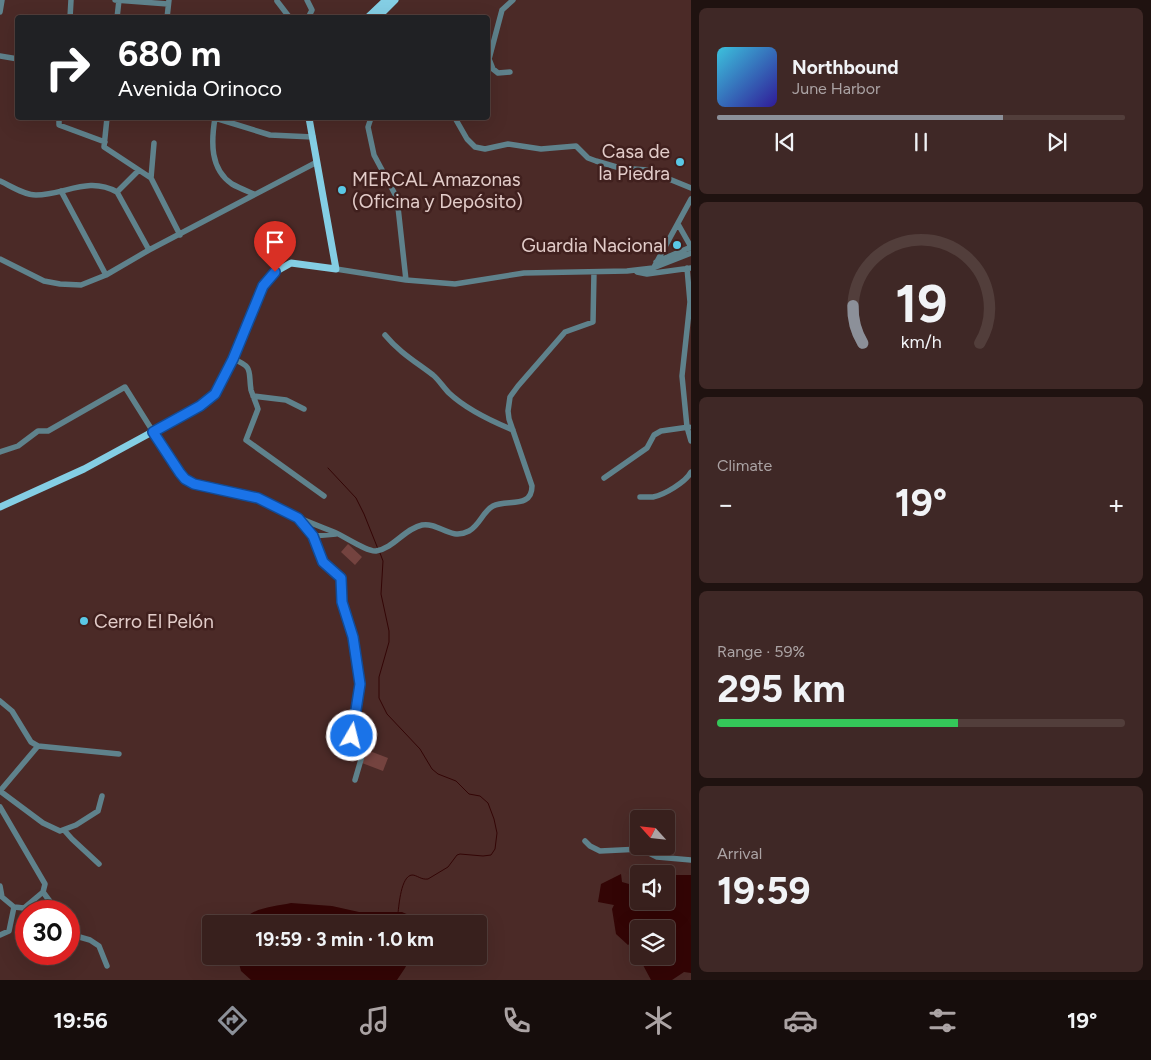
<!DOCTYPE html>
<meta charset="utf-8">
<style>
:root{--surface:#38201d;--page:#3f2826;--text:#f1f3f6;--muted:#aba3a4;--line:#523e3b;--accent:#8c9099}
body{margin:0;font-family:Figtree,sans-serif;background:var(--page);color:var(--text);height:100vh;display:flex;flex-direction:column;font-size:19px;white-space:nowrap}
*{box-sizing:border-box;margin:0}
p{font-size:16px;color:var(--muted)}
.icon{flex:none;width:28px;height:28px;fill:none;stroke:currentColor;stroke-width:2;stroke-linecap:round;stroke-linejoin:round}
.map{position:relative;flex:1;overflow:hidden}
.sheet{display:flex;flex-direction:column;gap:8px;padding:8px;background:#1f1210;width:460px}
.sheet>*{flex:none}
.guide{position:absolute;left:15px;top:15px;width:475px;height:105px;border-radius:5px;box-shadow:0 5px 20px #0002,0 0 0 1px var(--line);background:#202124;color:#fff;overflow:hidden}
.needle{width:32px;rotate:297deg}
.controls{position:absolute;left:630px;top:810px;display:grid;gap:10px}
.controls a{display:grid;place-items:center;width:45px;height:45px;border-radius:5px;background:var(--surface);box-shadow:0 5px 20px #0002,0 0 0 1px var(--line);font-size:25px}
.speed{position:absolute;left:15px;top:900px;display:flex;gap:10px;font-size:25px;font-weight:700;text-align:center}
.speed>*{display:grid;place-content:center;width:65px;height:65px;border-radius:50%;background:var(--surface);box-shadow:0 5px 20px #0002,0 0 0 1px var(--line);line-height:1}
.speed .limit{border:8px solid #d22;background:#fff;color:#111}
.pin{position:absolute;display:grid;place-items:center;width:42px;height:42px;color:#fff;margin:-51px -21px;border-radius:50% 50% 50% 0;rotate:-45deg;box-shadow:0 0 5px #0007}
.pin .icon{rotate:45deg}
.me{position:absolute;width:55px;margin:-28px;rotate:8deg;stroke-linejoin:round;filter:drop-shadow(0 0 4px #0008)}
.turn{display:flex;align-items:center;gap:18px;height:105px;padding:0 20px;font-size:22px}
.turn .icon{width:65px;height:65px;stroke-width:2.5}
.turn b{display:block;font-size:35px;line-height:42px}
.big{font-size:38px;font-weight:700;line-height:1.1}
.sheet .tile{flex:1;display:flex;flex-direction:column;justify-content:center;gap:8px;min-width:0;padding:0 18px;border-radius:8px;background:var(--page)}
.sheet .dial{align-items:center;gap:0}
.dial svg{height:130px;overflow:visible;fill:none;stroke:var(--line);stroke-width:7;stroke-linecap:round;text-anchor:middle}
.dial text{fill:var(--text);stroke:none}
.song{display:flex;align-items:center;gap:15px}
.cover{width:60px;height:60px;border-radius:8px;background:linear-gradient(135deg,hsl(190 70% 55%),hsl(250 70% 35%))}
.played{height:5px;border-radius:2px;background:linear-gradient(90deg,var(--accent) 70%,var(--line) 70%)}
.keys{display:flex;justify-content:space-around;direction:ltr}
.heat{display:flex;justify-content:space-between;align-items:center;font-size:28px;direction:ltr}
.charge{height:8px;border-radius:4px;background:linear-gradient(90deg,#34c759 59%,var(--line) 0)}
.trip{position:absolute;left:202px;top:915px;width:285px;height:50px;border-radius:5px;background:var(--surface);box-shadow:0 5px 20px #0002,0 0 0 1px var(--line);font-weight:700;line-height:50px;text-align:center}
.tab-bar{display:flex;height:80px;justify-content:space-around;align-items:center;background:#160d0c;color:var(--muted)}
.tab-bar .icon{width:35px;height:35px}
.tab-bar .selected{color:var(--accent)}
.tab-bar b{font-size:22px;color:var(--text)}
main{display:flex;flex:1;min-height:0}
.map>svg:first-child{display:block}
</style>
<main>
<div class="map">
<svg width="691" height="980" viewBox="0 0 691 980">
<rect width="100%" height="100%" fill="#4b2a27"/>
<path fill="#74433f" d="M348,544L362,557L355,565L341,552Z
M367,750L388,758L383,771L362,763Z"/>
<path fill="#330505" d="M651,871L661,874H639V901H666V875H691V973L684,972L672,980H651L643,965L641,957L666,956V929H639V937L628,945L616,934L612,909L614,905L598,902L601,884L621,874L622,882L629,884L633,873Z
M291,903L332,906L359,912H402L411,916L418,924H240C251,907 273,907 291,903Z
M237,956H411L405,968L397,980H251L241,971Z"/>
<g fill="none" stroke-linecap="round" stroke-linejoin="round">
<path stroke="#330505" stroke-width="1" d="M328,468L356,498L364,514L378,549
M380,553L383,561L381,594L389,631V642L379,677V698L387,714L420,749L432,769L438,774L456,781L469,794L480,796L488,803L494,819L497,833L495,849L491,855L483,856L460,854L457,855L448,867L428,879C421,880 417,875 412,875C401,876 399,905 398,913"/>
<path stroke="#5f828c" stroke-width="5.5" d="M115,0L168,4
M307,0L312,10L308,18
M277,1L290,18
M0,12L2,0
M70,18L71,0
M117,18L119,0
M167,18L169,0
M0,56L18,59
M510,72L498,73L493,69L489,59L502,10L513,0
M59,118V125L105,142
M107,118L104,147L151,178L180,235
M371,118L368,127L374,155L397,198L406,280
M455,118L467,139L475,147L485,149L508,144L541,149L576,146L588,158L596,161L620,168L647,170L691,188
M151,178L154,143
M0,181C11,186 24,195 36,195C65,195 88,176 117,192L149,250
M61,191L106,275
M117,192L138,171
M254,194C247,191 239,188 232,184C210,169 211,142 215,118L270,135L313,137
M678,224L691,247
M0,259L44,281L60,284L81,285L106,275L149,250L317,162
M656,262L691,247
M654,267L691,199
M687,268L690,302L682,376L687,427L691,441
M336,269L406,280L455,284L524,273L627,271L653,268L691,253
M637,272L647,274L691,268
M385,335C399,352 416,362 433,375C439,380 443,387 449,393C466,409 491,421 513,430
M233,359C254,367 248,371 251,390C253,396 256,403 258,409L246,440L324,496
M253,396L286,400L304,409
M0,452L18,446L38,431H48L125,387L179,473L185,479L194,484C215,489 237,492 257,498C270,503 283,510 295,516C308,522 321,527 334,532C344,536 367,552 376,551C394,548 404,529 422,525C439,522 450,541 469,531C480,525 483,511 493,506C507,499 532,509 532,486L509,419L508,411L510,397L518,386L565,332L593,322L594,272
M604,478L647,448L654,435L661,431L689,427
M640,497C644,497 649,497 653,497C664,495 686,482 691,472
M300,519L313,536L323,562L341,578L342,602L353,637L360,684L352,736L362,756L355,780
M313,536L336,534
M0,701L12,711L31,742L38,746L119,754
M0,791L43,823L60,831L76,825L98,811L102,796
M0,791L38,746
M0,807L45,884L43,892L24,908L14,907L2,897L0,886
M64,830L72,839L99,864
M585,841L590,846L600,851L641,849L657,857L691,860
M43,892L57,911
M69,927L76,936L90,940L99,946L107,966
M0,935L9,931L14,907"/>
<path stroke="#84cee4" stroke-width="7" d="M367,18L386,0
M377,18L395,0
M0,507L84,469L200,406C210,399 216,392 223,381L263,286L275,272L291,263L336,269L309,118"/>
</g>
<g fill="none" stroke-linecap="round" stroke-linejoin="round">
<defs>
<path id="route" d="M275,272L263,286L233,359L215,394L200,406L153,432L180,473L185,479L194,484L258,498L298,518L313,536L323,562L341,578L342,602L353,637L360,684L352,736"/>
</defs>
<use href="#route" stroke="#114b97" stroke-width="12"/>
<use href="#route" stroke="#1a73e8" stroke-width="9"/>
</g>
<g fill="#5ac8e6" stroke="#40201e" stroke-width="2">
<circle cx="680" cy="162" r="5"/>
<circle cx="342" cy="190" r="5"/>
<circle cx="677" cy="245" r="5"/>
<circle cx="84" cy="621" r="5"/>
</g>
<g text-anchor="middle" stroke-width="5" stroke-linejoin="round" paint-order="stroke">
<g font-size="19" fill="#e2ccc9" stroke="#40201e" text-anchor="end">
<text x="670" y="158">Casa de<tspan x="670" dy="22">la Piedra</tspan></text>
<text x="352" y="186" text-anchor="start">MERCAL Amazonas<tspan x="352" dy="22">(Oficina y Depósito)</tspan></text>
<text x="667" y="252">Guardia Nacional</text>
<text x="94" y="628" text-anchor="start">Cerro El Pelón</text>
</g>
</g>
</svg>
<div class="controls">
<a><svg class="needle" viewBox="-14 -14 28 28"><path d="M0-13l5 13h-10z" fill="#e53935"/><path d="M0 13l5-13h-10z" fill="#aba3a4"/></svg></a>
<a><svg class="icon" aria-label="sound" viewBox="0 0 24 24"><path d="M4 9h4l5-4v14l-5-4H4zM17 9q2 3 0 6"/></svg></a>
<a><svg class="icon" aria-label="layers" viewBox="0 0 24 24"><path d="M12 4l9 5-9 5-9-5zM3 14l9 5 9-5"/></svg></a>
</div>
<div class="speed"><div class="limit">30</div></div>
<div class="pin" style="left:275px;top:272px;background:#d93025"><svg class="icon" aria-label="arrive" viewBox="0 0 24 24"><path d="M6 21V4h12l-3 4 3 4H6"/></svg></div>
<svg class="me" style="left:352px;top:736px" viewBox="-20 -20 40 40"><circle r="17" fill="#1a73e8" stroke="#fff" stroke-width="3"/><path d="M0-11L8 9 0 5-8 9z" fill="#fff"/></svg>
<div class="trip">19:59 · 3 min · 1.0 km</div>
<div class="guide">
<div class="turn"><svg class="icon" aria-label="right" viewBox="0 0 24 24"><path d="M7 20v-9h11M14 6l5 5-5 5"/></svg><div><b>680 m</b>Avenida Orinoco</div></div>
</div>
</div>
<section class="sheet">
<div class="tile">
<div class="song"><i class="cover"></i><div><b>Northbound</b><p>June Harbor</p></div></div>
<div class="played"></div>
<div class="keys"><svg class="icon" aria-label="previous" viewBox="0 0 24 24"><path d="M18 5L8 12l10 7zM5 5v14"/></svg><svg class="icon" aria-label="pause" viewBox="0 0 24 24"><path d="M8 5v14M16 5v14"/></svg><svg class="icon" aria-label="next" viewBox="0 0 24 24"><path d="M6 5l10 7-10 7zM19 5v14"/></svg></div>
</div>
<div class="tile dial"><svg viewBox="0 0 100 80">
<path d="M14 69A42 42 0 1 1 86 69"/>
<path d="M14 69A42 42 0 0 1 8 46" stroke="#8c9099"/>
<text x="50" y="56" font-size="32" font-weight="700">19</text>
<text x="50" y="72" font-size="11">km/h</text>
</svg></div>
<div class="tile"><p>Climate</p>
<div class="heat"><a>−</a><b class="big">19°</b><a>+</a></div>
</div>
<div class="tile"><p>Range · 59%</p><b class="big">295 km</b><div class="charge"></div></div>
<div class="tile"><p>Arrival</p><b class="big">19:59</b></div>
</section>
</main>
<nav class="tab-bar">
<b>19:56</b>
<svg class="icon selected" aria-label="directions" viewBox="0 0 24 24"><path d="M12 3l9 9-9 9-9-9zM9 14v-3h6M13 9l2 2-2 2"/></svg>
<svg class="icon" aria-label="music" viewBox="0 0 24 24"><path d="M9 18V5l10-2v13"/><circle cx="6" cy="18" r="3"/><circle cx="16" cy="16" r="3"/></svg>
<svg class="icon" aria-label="phone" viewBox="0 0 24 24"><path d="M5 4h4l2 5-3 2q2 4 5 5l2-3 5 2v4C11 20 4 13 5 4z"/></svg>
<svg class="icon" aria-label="climate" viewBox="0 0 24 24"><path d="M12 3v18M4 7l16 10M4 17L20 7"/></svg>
<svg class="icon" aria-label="car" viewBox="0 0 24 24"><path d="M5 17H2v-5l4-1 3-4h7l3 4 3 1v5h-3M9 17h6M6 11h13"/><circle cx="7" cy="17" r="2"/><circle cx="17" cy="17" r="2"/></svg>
<svg class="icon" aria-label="filters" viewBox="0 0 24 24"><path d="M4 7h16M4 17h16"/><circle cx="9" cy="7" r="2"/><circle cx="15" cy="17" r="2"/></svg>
<b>19°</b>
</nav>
